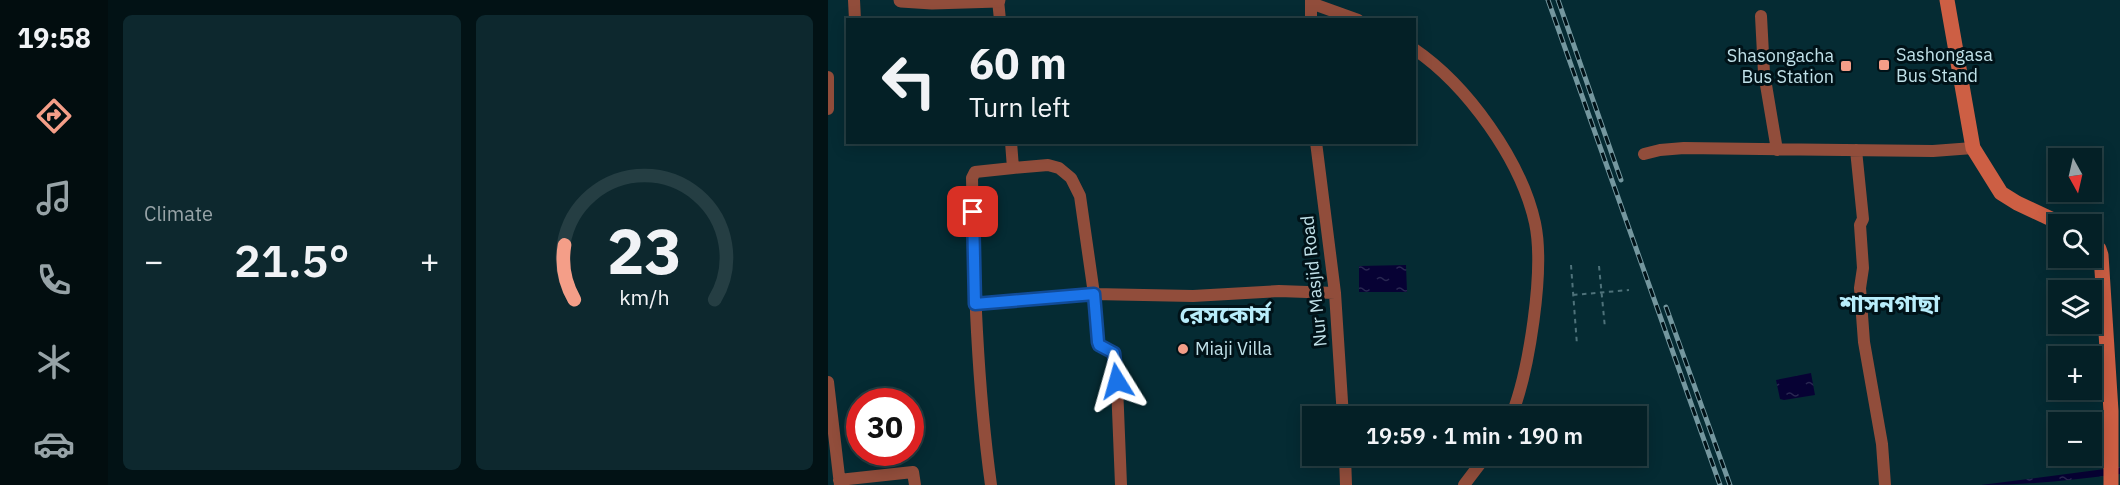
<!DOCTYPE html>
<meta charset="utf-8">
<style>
:root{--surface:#042026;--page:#0d282e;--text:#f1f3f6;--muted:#97a3a7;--line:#253e43;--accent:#f49e88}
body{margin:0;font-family:"IBM Plex Sans","Noto Sans Bengali",sans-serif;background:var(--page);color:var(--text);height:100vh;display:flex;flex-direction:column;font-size:22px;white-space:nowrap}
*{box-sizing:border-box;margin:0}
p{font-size:20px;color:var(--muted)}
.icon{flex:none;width:33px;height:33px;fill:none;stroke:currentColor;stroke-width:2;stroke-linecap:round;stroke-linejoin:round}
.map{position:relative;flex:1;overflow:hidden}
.drawer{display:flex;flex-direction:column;gap:15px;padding:15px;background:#021215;width:720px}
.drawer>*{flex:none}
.banner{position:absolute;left:18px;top:18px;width:570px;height:126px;border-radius:0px;box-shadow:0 3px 15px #0003,0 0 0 2px var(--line);background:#042026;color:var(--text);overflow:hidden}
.needle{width:39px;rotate:172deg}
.buttons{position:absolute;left:1220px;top:148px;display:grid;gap:12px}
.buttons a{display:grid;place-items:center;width:54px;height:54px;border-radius:0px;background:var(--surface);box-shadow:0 3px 15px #0003,0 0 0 2px var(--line);font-size:30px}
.speed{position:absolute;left:18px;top:388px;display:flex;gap:12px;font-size:30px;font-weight:700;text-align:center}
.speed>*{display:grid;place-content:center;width:78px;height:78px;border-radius:50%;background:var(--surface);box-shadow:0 3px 15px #0003,0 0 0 2px var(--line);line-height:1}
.speed .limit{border:9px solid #d22;background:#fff;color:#111}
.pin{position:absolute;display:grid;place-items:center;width:51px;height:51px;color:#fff;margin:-26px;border-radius:12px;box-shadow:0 3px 9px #0006}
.me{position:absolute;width:66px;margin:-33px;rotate:352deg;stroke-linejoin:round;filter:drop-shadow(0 0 4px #0008)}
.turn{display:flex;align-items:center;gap:21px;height:126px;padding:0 24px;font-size:27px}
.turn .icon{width:78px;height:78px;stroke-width:2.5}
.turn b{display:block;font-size:42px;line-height:51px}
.big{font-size:45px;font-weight:600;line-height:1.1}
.drawer .widget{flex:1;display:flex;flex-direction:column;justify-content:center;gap:9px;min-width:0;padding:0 21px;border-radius:9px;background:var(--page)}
.drawer .dial{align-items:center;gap:0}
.dial svg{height:156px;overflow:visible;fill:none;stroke:var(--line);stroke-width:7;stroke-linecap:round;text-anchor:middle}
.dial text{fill:var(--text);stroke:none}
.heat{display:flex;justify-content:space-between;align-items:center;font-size:33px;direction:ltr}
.drawer .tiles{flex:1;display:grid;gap:15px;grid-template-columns:repeat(2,1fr)}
.trip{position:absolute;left:474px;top:406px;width:345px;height:60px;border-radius:0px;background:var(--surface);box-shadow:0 3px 15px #0003,0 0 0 2px var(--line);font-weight:600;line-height:60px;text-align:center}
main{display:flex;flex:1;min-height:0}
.tabs{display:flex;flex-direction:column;width:108px;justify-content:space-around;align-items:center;background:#020d0f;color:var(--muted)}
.tabs .icon{width:42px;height:42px}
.tabs .active{color:var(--accent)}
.tabs b{font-size:27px;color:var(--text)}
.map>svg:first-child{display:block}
</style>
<main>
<nav class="tabs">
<b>19:58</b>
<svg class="icon active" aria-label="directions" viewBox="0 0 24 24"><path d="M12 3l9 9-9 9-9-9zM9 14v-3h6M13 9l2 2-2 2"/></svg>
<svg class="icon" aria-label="music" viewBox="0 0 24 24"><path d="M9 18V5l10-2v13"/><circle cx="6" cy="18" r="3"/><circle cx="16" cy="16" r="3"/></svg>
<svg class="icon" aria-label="phone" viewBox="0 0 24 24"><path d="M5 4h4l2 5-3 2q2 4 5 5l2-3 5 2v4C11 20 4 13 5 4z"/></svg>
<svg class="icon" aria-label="climate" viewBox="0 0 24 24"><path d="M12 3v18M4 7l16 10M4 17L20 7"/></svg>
<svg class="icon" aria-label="car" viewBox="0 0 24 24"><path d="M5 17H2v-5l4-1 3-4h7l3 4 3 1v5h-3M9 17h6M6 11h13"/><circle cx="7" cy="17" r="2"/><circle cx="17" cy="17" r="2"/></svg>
</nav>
<section class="drawer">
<div class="tiles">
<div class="widget"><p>Climate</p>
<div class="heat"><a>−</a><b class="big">21.5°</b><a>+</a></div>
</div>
<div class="widget dial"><svg viewBox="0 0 100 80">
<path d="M14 69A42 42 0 1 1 86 69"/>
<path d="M14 69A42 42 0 0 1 9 41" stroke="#f49e88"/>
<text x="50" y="56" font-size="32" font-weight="700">23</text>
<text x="50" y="72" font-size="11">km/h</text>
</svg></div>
</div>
</section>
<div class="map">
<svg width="1292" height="485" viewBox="0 0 1292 485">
<defs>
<pattern id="water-ripples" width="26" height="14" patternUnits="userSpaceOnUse" patternTransform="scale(1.5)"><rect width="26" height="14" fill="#070234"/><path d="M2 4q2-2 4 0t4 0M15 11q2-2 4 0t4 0" fill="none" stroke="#292751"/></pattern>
</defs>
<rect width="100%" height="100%" fill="#052b33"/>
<path fill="url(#water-ripples)" d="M578,265L579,292H531V266Z
M983,373L987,395L956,400L952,399L948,380Z
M1292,467V474C1245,480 1200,485 1153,485Z"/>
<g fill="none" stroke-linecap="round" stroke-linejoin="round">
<path stroke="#4e727a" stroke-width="2" stroke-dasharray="4.5 4.5" stroke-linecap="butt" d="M743,265L749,345
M771,266L777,328
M745,295L801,290"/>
<path stroke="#914d3b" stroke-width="12" d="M26,0L27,20
M170,0L172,20
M483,0V3L530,20
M933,16L936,73L949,150
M483,20V3
M586,49C639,85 693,160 707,223C717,270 701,372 683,417
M0,77V109
M488,142L507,293L515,417
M1028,150L1035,219L1032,225L1035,268L1032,288L1036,342L1054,444L1057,485
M816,154L832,150L856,148L1105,151L1145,148
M185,168L220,165L231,168L243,178L252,196L266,294L270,342L271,345L286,353L288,360L293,485
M147,304L266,294L365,296L451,291L507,293
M0,382L12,485
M517,456L518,485
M11,480L85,472L87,485
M163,485C149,383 146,281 144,178L147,172L185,168L183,142
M636,485L658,456"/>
<path stroke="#914d3b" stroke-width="15" d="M73,0L104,2L170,0"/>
<path stroke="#cd5f44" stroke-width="15" d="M1119,0L1145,148L1173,193L1189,203L1236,225
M1263,241L1271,249L1273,255L1283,411V485"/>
<defs>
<path id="rail" d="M720,0L892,485
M730,0L793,180
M838,307L902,485"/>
</defs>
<use href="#rail" stroke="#74979f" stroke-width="5"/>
<use href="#rail" stroke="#001218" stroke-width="3" stroke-dasharray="9" stroke-linecap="butt"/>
</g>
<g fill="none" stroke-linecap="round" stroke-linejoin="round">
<defs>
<path id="route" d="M145,212L147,304L266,294L270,342L271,345L286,353L289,381"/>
</defs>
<use href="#route" stroke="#114b97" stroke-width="15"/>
<use href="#route" stroke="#1a73e8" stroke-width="10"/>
</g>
<g fill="#f49e88" stroke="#001218" stroke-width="2">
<rect x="1050" y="59" width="12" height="12" rx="3"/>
<rect x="1012" y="60" width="12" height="12" rx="3"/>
<circle cx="355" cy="349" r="6"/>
</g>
<g text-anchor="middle" stroke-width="6" stroke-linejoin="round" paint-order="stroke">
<g font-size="18" fill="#c0e1e9" stroke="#001218" text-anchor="start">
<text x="1068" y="61">Sashongasa<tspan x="1068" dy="21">Bus Stand</tspan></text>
<text x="1006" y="62" text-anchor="end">Shasongacha<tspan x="1006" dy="21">Bus Station</tspan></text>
<text x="367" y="355">Miaji Villa</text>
</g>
<g font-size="18" fill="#c0e1e9" stroke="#001218">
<text transform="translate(486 281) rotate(-96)" y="6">Nur Masjid Road</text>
</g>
<g font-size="24" font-weight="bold" fill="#b8edfb" stroke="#001218">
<text x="1062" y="312">শাসনগাছা</text>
<text x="397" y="323">রেসকোর্স</text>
</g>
</g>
</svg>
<div class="buttons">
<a><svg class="needle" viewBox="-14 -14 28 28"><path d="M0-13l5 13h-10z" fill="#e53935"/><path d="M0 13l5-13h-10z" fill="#97a3a7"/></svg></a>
<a><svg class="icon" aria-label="search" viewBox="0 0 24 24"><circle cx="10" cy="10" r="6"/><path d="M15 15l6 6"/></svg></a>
<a><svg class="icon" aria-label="layers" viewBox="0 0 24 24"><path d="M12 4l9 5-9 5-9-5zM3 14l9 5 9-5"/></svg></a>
<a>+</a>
<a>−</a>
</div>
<div class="speed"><div class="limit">30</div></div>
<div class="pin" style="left:145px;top:212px;background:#d93025"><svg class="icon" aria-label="arrive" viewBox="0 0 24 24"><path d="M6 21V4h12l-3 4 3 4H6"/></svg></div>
<svg class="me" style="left:289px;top:381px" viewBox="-20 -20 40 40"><path d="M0-17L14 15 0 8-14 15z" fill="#1a73e8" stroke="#fff" stroke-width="4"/></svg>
<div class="trip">19:59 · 1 min · 190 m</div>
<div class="banner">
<div class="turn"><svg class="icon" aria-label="left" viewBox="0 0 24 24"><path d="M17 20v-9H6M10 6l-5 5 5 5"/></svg><div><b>60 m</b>Turn left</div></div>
</div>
</div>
</main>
